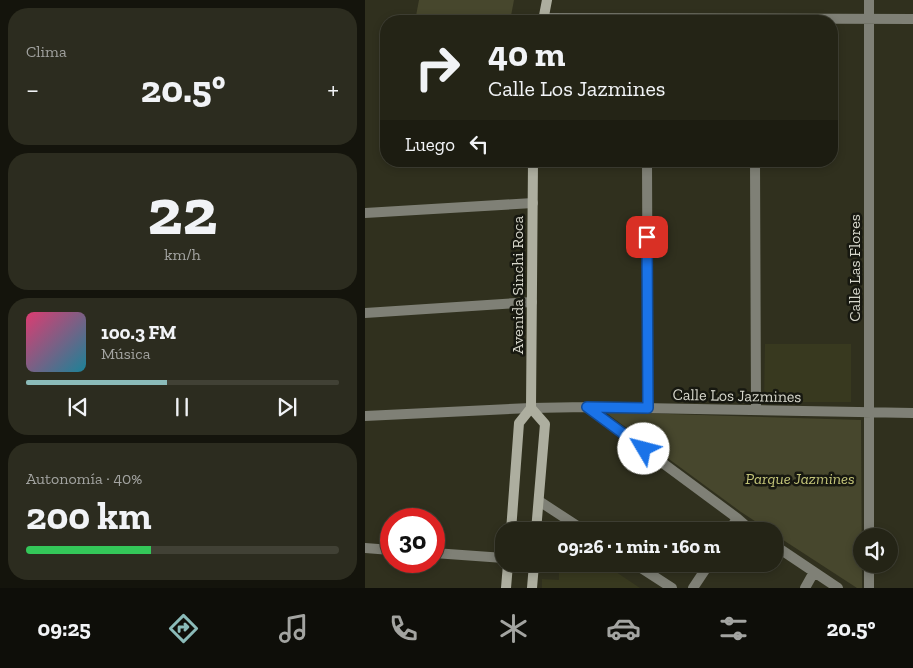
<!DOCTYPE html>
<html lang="es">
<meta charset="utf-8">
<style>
:root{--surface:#242416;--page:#2c2c1f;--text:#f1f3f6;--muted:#a3a4a1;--line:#414135;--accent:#8bbbb9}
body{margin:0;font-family:"Zilla Slab",serif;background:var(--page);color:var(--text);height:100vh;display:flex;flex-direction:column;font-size:19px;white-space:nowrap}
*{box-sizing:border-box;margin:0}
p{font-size:16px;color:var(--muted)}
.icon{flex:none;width:28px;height:28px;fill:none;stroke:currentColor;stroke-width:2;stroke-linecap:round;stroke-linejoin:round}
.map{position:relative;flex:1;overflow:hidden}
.drawer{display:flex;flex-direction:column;gap:8px;padding:8px;background:#14140c;width:365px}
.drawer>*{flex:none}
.guide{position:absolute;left:15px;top:15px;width:458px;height:152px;border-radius:20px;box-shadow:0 2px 8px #0003,0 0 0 1px var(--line);background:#242416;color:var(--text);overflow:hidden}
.tools{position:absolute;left:488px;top:528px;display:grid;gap:10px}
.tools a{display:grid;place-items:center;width:45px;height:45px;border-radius:50%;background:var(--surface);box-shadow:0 2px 8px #0003,0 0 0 1px var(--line);font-size:25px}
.speed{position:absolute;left:15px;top:508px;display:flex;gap:10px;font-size:25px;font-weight:700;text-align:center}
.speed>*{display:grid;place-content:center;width:65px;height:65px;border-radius:50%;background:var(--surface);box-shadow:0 2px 8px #0003,0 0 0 1px var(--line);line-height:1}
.speed .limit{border:8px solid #d22;background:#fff;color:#111}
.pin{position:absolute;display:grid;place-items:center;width:42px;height:42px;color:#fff;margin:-21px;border-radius:10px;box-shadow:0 2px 8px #0006}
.me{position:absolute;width:55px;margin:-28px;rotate:307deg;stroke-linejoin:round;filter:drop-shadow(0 0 4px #0008)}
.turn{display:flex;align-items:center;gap:18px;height:105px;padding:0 25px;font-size:22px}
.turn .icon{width:65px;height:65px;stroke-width:2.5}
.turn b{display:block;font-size:35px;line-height:42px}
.then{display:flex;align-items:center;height:48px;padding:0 25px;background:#0003;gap:10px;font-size:19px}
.big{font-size:38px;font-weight:700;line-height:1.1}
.drawer .card{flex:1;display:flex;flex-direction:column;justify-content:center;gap:8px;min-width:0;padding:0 18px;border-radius:20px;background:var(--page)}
.drawer .dial{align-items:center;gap:0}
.dial b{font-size:65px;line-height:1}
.song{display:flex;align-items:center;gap:15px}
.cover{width:60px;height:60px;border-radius:8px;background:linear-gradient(135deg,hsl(340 70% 55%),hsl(190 70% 35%))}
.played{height:5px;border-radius:2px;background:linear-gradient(90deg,var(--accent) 45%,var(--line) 45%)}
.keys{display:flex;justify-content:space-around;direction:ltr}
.heat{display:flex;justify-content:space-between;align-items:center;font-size:28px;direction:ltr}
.charge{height:8px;border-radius:4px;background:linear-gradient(90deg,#34c759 40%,var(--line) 0)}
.trip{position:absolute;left:130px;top:522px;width:288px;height:50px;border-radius:20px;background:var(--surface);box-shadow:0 2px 8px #0003,0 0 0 1px var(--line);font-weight:700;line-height:50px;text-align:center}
.menu{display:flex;height:80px;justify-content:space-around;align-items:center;background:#0e0e09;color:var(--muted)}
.menu .icon{width:35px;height:35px}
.menu .active{color:var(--accent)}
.menu b{font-size:22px;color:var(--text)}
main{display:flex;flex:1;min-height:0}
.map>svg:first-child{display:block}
</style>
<main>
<section class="drawer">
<div class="card"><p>Clima</p>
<div class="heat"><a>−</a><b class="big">20.5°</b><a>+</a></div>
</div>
<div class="card dial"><b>22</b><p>km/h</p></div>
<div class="card">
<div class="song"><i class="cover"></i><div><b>100.3 FM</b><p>Música</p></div></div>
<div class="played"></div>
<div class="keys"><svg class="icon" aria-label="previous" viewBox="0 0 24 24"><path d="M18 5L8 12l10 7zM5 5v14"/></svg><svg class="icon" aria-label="pause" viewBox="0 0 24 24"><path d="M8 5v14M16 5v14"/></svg><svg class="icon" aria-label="next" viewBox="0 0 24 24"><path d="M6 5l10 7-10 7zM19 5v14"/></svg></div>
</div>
<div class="card"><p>Autonomía · 40%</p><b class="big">200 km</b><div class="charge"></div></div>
</section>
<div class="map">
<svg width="548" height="588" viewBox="0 0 548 588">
<rect width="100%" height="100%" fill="#30301e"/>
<path fill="#38391f" d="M400,344H486V402H399Z
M194,564H239L275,588H177V579L194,580Z"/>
<path fill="#47472d" d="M54,0H149L145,21H50Z
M240,412L496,420L497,588H492L409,534V531H405L376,512Z"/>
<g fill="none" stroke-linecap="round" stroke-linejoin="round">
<path stroke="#7f8076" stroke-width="10" d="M178,18L548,19
M282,161L283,408
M390,161L391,410
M0,213L168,203
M0,313L167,302
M222,407L372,518L380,525L388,531
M0,416L166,408L222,407L548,413
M174,501L220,531
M364,531L372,518
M504,536V0
M409,545L473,588
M0,548L26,550
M69,553L139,558
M270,564L307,588
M504,564V588
M328,588L344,564
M440,588L449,572"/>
<path stroke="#adae9f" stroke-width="10" d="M178,21L182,0
M166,408L168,161
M166,408L180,424L171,531
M146,531L154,423L166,408
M141,588L143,564
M167,588L169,564"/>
</g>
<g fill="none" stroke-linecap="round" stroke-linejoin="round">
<defs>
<path id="route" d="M279,449L222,407L283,408L282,237"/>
</defs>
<use href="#route" stroke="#114b97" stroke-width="12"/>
<use href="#route" stroke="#1a73e8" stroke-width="9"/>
</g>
<g text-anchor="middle" stroke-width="5" stroke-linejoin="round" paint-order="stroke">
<g font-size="16" fill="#d7d7cc" stroke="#171810">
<text transform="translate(489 268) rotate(-90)" y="6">Calle Las Flores</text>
<text transform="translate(152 285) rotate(-90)" y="6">Avenida Sinchi Roca</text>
<text transform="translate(372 395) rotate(1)" y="6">Calle Los Jazmines</text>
</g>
<g font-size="16" font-style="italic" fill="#c4c579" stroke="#171810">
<text x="435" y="484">Parque Jazmines</text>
</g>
</g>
</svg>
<div class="tools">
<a><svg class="icon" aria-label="sound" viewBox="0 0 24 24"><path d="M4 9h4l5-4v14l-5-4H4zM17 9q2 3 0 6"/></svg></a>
</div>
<div class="speed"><div class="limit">30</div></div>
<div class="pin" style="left:282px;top:237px;background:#d93025"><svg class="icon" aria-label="arrive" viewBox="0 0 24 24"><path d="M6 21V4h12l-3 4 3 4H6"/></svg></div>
<svg class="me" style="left:279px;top:449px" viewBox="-20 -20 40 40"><circle r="19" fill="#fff"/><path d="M0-13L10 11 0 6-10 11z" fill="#1a73e8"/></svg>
<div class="trip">09:26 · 1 min · 160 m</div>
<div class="guide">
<div class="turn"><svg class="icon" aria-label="right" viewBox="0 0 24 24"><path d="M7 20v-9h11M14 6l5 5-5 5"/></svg><div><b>40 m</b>Calle Los Jazmines</div></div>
<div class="then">Luego<svg class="icon" aria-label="left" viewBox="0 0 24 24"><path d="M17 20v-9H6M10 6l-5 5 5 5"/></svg></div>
</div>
</div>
</main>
<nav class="menu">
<b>09:25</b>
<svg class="icon active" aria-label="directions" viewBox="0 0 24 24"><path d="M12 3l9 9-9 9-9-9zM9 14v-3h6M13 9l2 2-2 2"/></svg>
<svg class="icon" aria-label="music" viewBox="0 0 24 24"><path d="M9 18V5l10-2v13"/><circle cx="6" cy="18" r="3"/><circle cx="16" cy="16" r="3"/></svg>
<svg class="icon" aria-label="phone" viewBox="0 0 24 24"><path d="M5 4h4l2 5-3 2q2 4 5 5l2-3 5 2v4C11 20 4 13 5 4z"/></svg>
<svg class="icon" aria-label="climate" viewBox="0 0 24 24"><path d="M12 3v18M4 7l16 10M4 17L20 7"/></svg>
<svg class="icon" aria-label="car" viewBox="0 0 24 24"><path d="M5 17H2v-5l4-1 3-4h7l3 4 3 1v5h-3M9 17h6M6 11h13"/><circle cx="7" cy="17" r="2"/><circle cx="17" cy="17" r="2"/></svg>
<svg class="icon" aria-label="filters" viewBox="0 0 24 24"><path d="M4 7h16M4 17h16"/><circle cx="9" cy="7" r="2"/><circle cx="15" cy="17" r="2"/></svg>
<b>20.5°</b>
</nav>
